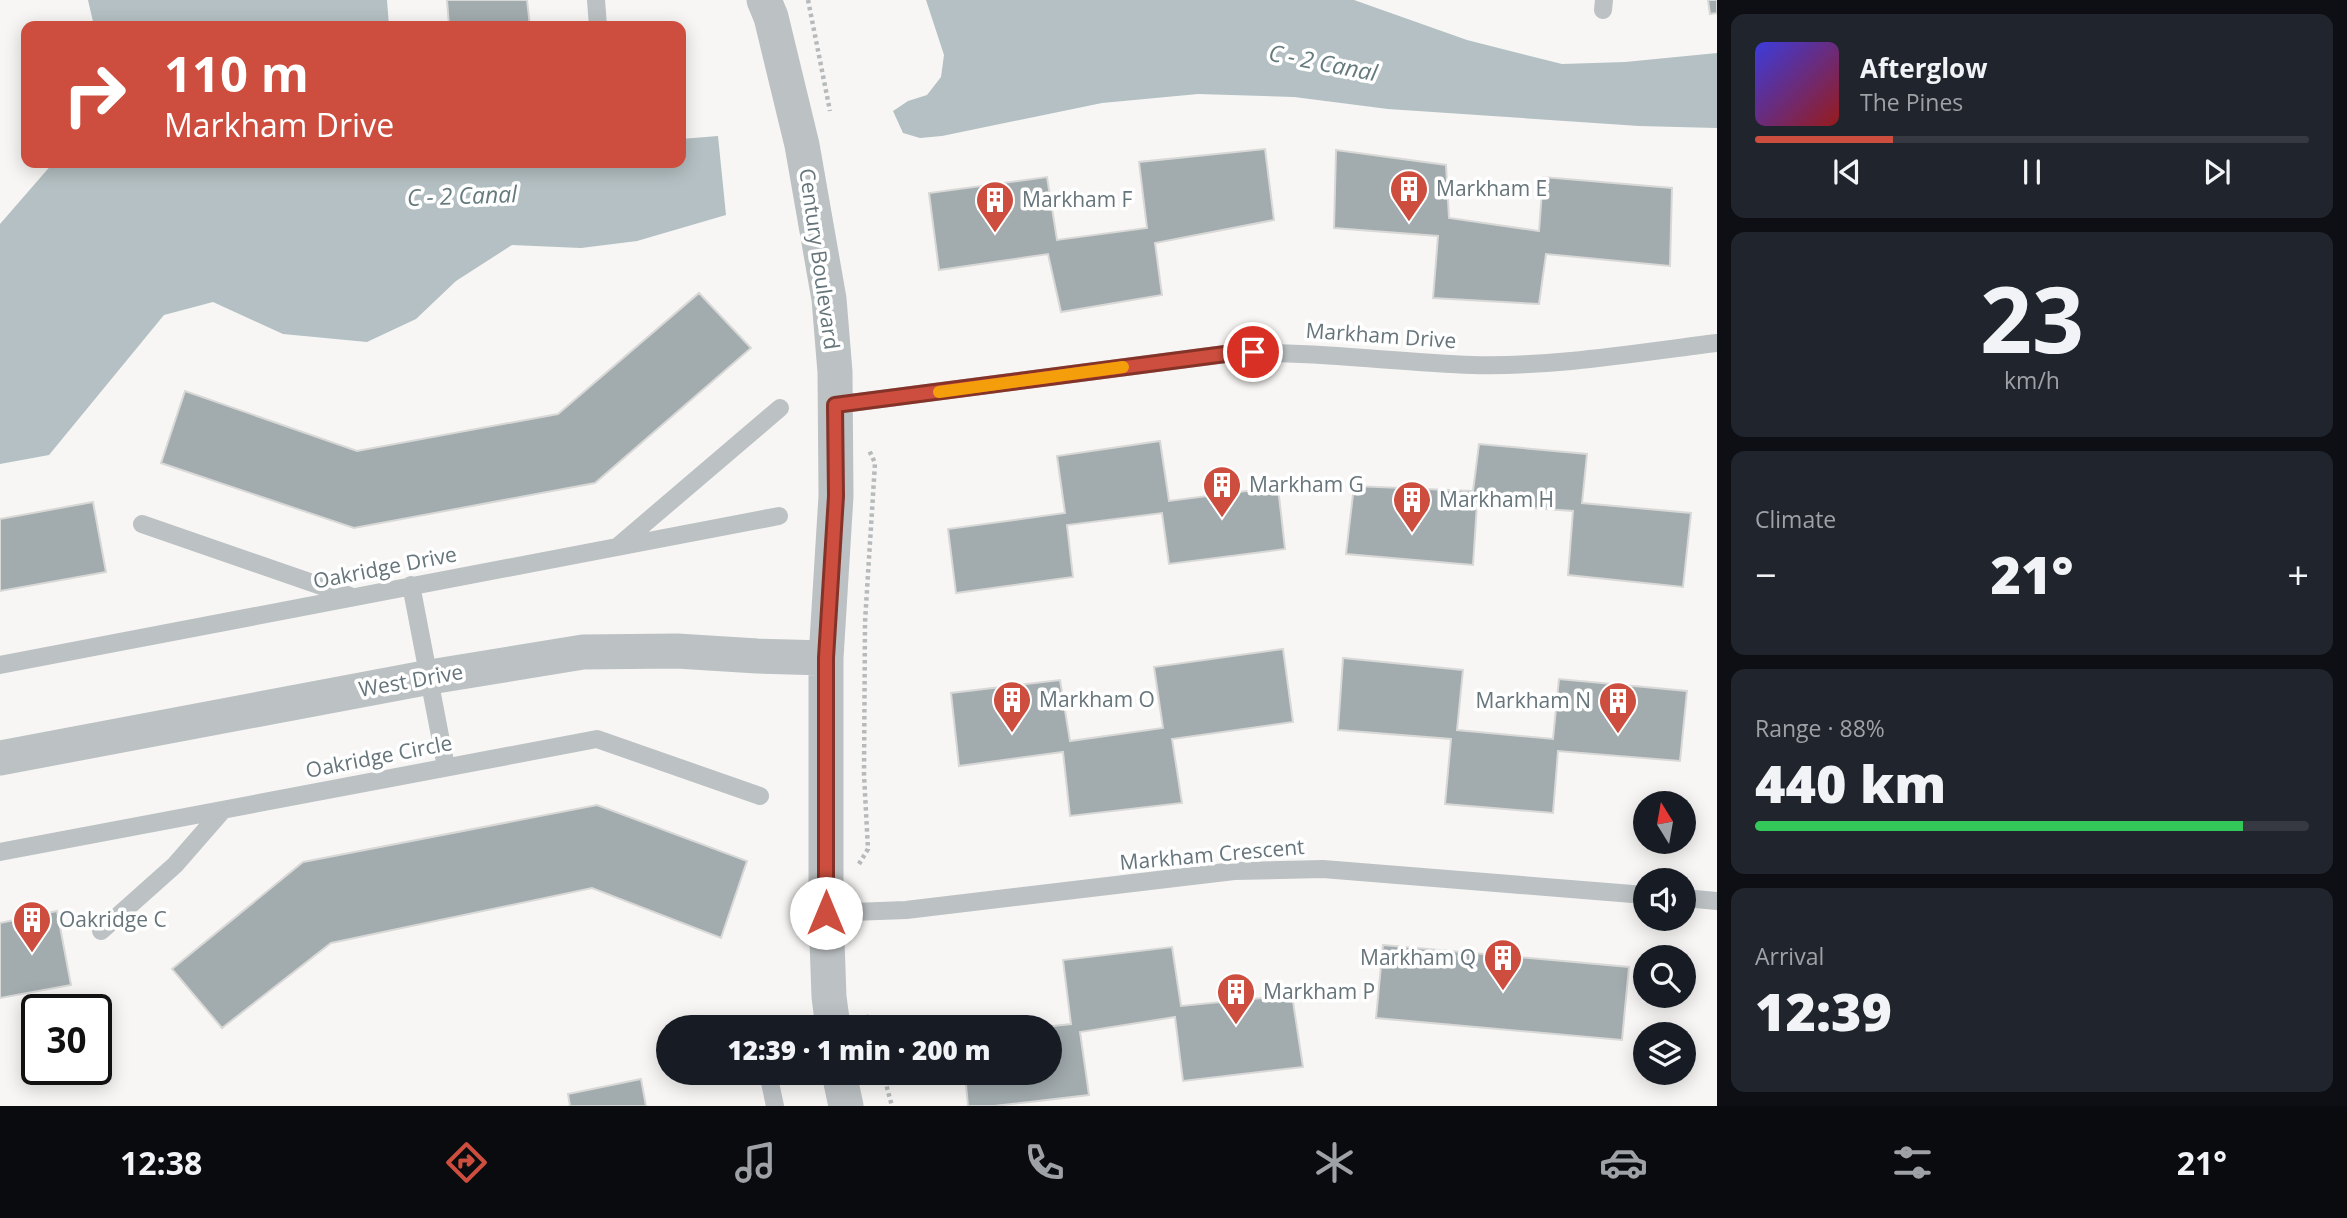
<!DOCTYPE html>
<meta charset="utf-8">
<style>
:root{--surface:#171b24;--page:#20242c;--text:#f1f3f6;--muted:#9ea1a6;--line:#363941;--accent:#cd4e3e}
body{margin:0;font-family:"Open Sans",sans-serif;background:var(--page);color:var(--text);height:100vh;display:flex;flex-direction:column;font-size:26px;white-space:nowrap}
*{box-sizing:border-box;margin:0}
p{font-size:23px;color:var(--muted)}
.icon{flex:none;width:38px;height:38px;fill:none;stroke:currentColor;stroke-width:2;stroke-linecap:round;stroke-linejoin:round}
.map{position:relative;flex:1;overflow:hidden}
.drawer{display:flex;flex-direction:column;gap:14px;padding:14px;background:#0d0f14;width:630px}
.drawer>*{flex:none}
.top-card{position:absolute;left:21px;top:21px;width:665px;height:147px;border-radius:14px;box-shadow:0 4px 18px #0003;background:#cd4e3e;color:#fff;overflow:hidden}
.needle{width:46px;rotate:349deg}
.fabs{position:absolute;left:1633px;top:791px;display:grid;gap:14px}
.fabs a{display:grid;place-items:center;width:63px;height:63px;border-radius:50%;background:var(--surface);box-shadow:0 4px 18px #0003;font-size:35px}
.speed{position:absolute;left:21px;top:994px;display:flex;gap:14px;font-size:35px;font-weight:700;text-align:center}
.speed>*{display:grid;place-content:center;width:91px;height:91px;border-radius:50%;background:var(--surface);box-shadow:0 4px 18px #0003;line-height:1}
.speed .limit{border:4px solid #111;border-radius:10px;background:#fff;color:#111}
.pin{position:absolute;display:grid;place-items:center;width:60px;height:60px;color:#fff;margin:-30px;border:4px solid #fff;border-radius:50%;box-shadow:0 2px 7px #0007}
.me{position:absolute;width:77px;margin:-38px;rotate:0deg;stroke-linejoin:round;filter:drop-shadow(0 0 5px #0008)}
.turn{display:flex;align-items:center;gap:24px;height:147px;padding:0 28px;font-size:32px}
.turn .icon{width:91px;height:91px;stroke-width:2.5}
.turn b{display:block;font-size:49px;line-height:60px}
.big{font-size:52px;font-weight:800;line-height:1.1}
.drawer .card{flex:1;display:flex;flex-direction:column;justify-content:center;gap:10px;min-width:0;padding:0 24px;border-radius:14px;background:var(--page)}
.drawer .dial{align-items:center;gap:0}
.dial b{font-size:91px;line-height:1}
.song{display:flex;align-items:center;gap:21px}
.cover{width:84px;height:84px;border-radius:10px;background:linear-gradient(135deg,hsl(240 70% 55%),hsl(0 70% 35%))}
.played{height:7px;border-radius:4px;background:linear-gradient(90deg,var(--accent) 25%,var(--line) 25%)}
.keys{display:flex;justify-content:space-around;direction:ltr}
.heat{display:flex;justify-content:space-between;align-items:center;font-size:38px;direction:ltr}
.charge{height:10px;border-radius:5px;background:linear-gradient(90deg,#34c759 88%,var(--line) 0)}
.trip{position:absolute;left:656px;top:1015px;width:406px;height:70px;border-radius:35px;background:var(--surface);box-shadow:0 4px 18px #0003;font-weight:800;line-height:70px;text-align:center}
.tab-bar{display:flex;height:112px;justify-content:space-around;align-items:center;background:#090b0e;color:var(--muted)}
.tab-bar .icon{width:49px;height:49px}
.tab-bar .on{color:var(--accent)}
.tab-bar b{font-size:32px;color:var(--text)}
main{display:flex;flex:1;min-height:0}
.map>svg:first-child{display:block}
</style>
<main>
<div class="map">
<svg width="1717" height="1106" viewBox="0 0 1717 1106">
<rect width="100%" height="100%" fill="#f7f6f4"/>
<path fill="#b4c0c3" d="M88,0H387L389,26H94Z
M926,0H1354L1467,40L1562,64L1625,62L1717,53V128L1639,126L1388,109L1294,97L1198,94L1102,103L942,136L920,138L903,133L893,111L908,101L927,95L941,77L944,55Z
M718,136L726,215L637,241L581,248L512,245L456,281L416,319L367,342L283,334L213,302L164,315L49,455L0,464V224L53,163H681V139Z"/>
<path fill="#a2abae" stroke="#d8d8d7" stroke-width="2" d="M447,0H527L530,26H449Z
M1708,0H1717V13L1710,14Z
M1265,149L1274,220L1155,243L1162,295L1061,312L1048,254L939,270L929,193L1047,177L1057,240L1147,228L1139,162Z
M1336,150L1446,165L1449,218L1539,231L1543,177L1672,188L1670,266L1546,254L1539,304L1433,298L1438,236L1334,228Z
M699,293L751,348L595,483L354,528L161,463L185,391L357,451L558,414Z
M1160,441L1169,501L1278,487L1285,549L1169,564L1162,513L1067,525L1073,577L956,593L948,529L1065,513L1057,456Z
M1479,444L1587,454L1582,503L1691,513L1683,587L1568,575L1573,511L1477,504L1473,565L1346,554L1354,486L1473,491Z
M93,502L106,572L0,591V519Z
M1283,649L1293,722L1172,739L1182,803L1070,816L1063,752L959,766L951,693L1060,680L1070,741L1163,728L1154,667Z
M1343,658L1463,670L1457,730L1553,739L1559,679L1687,691L1680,761L1558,751L1553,813L1445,804L1451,739L1338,730Z
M597,805L747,861L721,938L592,888L331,943L222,1028L172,969L303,862Z
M57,911L71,985L0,998V923Z
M1383,945L1629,967L1622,1040L1376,1018Z
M1172,947L1181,1006L1292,995L1303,1067L1183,1081L1175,1017L1080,1032L1089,1095L994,1106H968L965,1073H1050V1027H1044L1071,1024L1063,960Z
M641,1079L646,1106H570L568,1094Z"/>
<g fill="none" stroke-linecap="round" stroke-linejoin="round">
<path stroke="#b6babc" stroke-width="4.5" stroke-dasharray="3.5 3.5" stroke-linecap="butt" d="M808,0L830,111
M859,864L868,849L864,775L865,622L875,463L869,450
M866,1015L870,1027
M883,1073L892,1106"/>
<path stroke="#bcc1c3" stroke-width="18" d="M596,0L598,26
M1603,10L1604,0
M835,405L1233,353C1313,351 1392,362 1473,365C1554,367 1636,353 1717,343
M142,524L350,596
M617,547L780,408
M411,585L446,767
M0,665L779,516
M0,852L597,739L760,796
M1684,898L1717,901
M826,913L906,910L1234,871L1323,869L1645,895
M101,931L175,865L223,810
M768,1073L775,1106"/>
<path stroke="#bcc1c3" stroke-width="35" d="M764,0L771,17L802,145L829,299L835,372L836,496L826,658V913L829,997L833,1027
M0,758L430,677L583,652L677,651L757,656L826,658
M839,1073L846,1106"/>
</g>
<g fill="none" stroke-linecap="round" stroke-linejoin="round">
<defs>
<path id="route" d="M826,913V658L836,496L835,405L1233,353L1253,352"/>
</defs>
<use href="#route" stroke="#853328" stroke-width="18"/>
<use href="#route" stroke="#cd4e3e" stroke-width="12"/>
<path stroke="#f59e0b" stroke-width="12" d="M939,392L1123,367"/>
</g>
<defs>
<symbol id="building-pin" viewBox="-11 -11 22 30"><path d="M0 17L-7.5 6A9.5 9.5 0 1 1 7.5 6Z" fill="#cd4e3e" stroke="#fff"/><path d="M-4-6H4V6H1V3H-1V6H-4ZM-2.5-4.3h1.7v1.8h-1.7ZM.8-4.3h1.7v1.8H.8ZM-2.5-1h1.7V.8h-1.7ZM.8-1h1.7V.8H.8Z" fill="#fff"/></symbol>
</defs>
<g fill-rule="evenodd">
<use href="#building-pin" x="1387" y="167" width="44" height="60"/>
<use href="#building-pin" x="973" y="178" width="44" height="60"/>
<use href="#building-pin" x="1200" y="463" width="44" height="60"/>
<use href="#building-pin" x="1390" y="478" width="44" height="60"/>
<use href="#building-pin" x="990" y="678" width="44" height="60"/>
<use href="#building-pin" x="1596" y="679" width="44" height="60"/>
<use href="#building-pin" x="10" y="898" width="44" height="60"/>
<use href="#building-pin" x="1481" y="936" width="44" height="60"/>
<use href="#building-pin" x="1214" y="970" width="44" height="60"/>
</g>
<g text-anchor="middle" stroke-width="7" stroke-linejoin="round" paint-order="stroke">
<g font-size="21" fill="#66757b" stroke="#fff" text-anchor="start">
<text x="1436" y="196">Markham E</text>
<text x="1022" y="207">Markham F</text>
<text x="1249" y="492">Markham G</text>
<text x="1439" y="507">Markham H</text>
<text x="1039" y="707">Markham O</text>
<text x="1591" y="708" text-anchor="end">Markham N</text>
<text x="59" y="927">Oakridge C</text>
<text x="1476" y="965" text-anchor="end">Markham Q</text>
<text x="1263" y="999">Markham P</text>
</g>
<g font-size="21" fill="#66757b" stroke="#fff">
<text transform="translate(819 259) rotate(82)" y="7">Century Boulevard</text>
<text transform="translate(1381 336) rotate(4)" y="7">Markham Drive</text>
<text transform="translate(385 568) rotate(-11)" y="7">Oakridge Drive</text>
<text transform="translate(411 681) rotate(-10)" y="7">West Drive</text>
<text transform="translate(379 757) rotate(-11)" y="7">Oakridge Circle</text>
<text transform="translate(1212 855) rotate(-5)" y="7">Markham Crescent</text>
</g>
<g font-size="23" font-style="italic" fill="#657a7d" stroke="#fff">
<text transform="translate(1323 63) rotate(11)" y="8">C - 2 Canal</text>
<text transform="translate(462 196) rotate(-2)" y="8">C - 2 Canal</text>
</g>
</g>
</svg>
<div class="fabs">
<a><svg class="needle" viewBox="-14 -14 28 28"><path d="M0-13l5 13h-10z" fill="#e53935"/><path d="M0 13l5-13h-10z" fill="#9ea1a6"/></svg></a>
<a><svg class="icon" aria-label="sound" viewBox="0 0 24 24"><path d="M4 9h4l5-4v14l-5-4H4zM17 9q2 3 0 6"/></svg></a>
<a><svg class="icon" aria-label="search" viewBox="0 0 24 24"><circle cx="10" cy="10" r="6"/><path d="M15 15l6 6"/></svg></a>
<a><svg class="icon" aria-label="layers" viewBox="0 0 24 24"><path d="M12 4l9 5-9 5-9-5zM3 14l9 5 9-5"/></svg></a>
</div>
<div class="speed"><div class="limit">30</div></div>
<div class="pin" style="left:1253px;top:352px;background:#d93025"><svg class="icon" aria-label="arrive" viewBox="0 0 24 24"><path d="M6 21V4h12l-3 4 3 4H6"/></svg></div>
<svg class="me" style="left:826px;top:913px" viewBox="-20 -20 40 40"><circle r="19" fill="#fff"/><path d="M0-13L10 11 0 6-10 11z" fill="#cd4e3e"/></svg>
<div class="trip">12:39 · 1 min · 200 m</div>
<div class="top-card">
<div class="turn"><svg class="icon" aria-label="right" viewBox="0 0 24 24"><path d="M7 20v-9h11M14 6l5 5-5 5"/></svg><div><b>110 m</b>Markham Drive</div></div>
</div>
</div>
<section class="drawer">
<div class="card">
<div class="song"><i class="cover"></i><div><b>Afterglow</b><p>The Pines</p></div></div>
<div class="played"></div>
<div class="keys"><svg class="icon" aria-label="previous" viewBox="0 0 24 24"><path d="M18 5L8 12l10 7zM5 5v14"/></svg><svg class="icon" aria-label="pause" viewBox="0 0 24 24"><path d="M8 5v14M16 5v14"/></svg><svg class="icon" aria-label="next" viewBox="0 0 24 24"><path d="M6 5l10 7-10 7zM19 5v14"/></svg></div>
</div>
<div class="card dial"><b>23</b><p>km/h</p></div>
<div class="card"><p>Climate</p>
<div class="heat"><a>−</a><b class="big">21°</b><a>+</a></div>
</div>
<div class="card"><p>Range · 88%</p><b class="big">440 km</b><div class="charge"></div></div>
<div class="card"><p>Arrival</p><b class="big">12:39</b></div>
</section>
</main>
<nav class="tab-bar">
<b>12:38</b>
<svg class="icon on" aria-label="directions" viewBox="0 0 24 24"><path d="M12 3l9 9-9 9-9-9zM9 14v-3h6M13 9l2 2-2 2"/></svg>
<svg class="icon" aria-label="music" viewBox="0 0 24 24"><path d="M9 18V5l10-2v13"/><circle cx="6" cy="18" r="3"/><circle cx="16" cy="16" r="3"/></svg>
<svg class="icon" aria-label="phone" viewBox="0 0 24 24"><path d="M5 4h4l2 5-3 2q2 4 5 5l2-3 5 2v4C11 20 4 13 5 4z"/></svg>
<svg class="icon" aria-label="climate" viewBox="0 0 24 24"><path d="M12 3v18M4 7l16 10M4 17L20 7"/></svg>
<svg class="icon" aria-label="car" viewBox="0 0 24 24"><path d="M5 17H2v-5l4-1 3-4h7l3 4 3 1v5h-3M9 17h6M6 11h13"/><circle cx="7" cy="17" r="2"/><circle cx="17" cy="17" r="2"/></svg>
<svg class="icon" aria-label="filters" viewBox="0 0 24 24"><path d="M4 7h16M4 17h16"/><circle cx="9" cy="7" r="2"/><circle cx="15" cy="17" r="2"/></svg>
<b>21°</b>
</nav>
